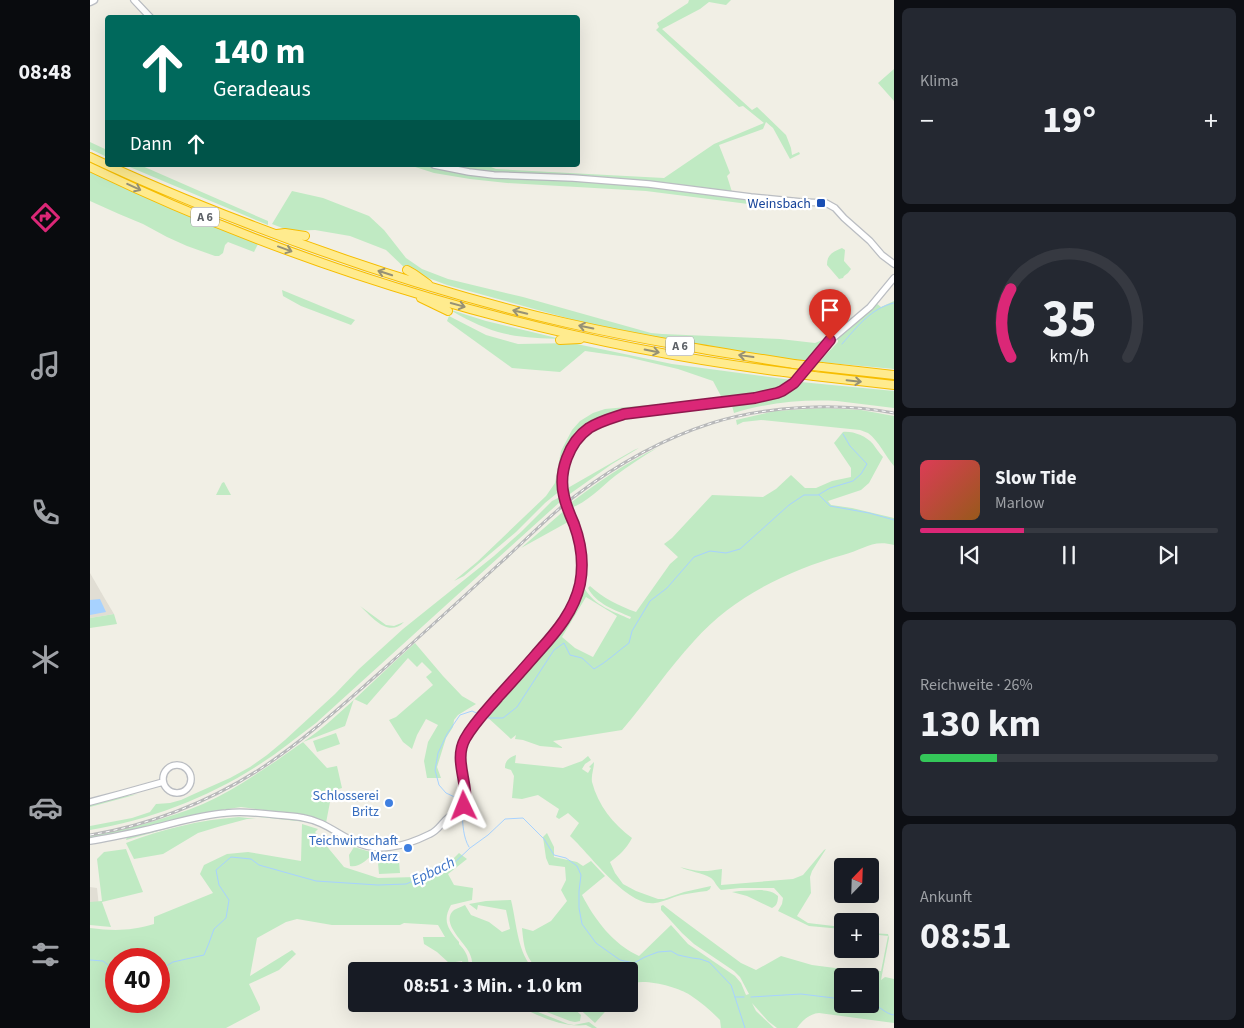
<!DOCTYPE html>
<html lang="de">
<meta charset="utf-8">
<style>
:root{--surface:#171b24;--page:#242831;--text:#f1f3f6;--muted:#9ea1a6;--line:#363941;--accent:#db2777}
body{margin:0;font-family:"Source Sans 3",sans-serif;background:var(--page);color:var(--text);height:100vh;display:flex;flex-direction:column;font-size:19px;white-space:nowrap}
*{box-sizing:border-box;margin:0}
p{font-size:16px;color:var(--muted)}
.icon{flex:none;width:28px;height:28px;fill:none;stroke:currentColor;stroke-width:2;stroke-linecap:round;stroke-linejoin:round}
.map{position:relative;flex:1;overflow:hidden}
.details{display:flex;flex-direction:column;gap:8px;padding:8px;background:#0d0f14;width:350px}
.details>*{flex:none}
.hud{position:absolute;left:15px;top:15px;width:475px;height:152px;border-radius:5px;box-shadow:0 5px 20px #0002;background:#00695c;color:#fff;overflow:hidden}
.needle{width:32px;rotate:23deg}
.controls{position:absolute;left:744px;top:858px;display:grid;gap:10px}
.controls a{display:grid;place-items:center;width:45px;height:45px;border-radius:5px;background:var(--surface);box-shadow:0 5px 20px #0002;font-size:25px}
.speed{position:absolute;left:15px;top:948px;display:flex;gap:10px;font-size:25px;font-weight:700;text-align:center}
.speed>*{display:grid;place-content:center;width:65px;height:65px;border-radius:50%;background:var(--surface);box-shadow:0 5px 20px #0002;line-height:1}
.speed .limit{border:8px solid #d22;background:#fff;color:#111}
.pin{position:absolute;display:grid;place-items:center;width:42px;height:42px;color:#fff;margin:-51px -21px;border-radius:50% 50% 50% 0;rotate:-45deg;box-shadow:0 0 5px #0007}
.pin .icon{rotate:45deg}
.me{position:absolute;width:55px;margin:-28px;rotate:358deg;stroke-linejoin:round;filter:drop-shadow(0 0 4px #0008)}
.turn{display:flex;align-items:center;gap:18px;height:105px;padding:0 25px;font-size:22px}
.turn .icon{width:65px;height:65px;stroke-width:2.5}
.turn b{display:block;font-size:35px;line-height:42px}
.then{display:flex;align-items:center;height:48px;padding:0 25px;background:#0003;gap:10px;font-size:19px}
.big{font-size:38px;font-weight:700;line-height:1.1}
.details .card{flex:1;display:flex;flex-direction:column;justify-content:center;gap:8px;min-width:0;padding:0 18px;border-radius:8px;background:var(--page)}
.details .dial{align-items:center;gap:0}
.dial svg{height:130px;overflow:visible;fill:none;stroke:var(--line);stroke-width:7;stroke-linecap:round;text-anchor:middle}
.dial text{fill:var(--text);stroke:none}
.song{display:flex;align-items:center;gap:15px}
.cover{width:60px;height:60px;border-radius:8px;background:linear-gradient(135deg,hsl(350 70% 55%),hsl(30 70% 35%))}
.played{height:5px;border-radius:2px;background:linear-gradient(90deg,var(--accent) 35%,var(--line) 35%)}
.keys{display:flex;justify-content:space-around;direction:ltr}
.heat{display:flex;justify-content:space-between;align-items:center;font-size:28px;direction:ltr}
.charge{height:8px;border-radius:4px;background:linear-gradient(90deg,#34c759 26%,var(--line) 0)}
.trip{position:absolute;left:258px;top:962px;width:290px;height:50px;border-radius:5px;background:var(--surface);box-shadow:0 5px 20px #0002;font-weight:700;line-height:50px;text-align:center}
main{display:flex;flex:1;min-height:0}
.tab-bar{display:flex;flex-direction:column;width:90px;justify-content:space-around;align-items:center;background:#090b0e;color:var(--muted)}
.tab-bar .icon{width:35px;height:35px}
.tab-bar .selected{color:var(--accent)}
.tab-bar b{font-size:22px;color:var(--text)}
.map>svg:first-child{display:block}
</style>
<main>
<nav class="tab-bar">
<b>08:48</b>
<svg class="icon selected" aria-label="directions" viewBox="0 0 24 24"><path d="M12 3l9 9-9 9-9-9zM9 14v-3h6M13 9l2 2-2 2"/></svg>
<svg class="icon" aria-label="music" viewBox="0 0 24 24"><path d="M9 18V5l10-2v13"/><circle cx="6" cy="18" r="3"/><circle cx="16" cy="16" r="3"/></svg>
<svg class="icon" aria-label="phone" viewBox="0 0 24 24"><path d="M5 4h4l2 5-3 2q2 4 5 5l2-3 5 2v4C11 20 4 13 5 4z"/></svg>
<svg class="icon" aria-label="climate" viewBox="0 0 24 24"><path d="M12 3v18M4 7l16 10M4 17L20 7"/></svg>
<svg class="icon" aria-label="car" viewBox="0 0 24 24"><path d="M5 17H2v-5l4-1 3-4h7l3 4 3 1v5h-3M9 17h6M6 11h13"/><circle cx="7" cy="17" r="2"/><circle cx="17" cy="17" r="2"/></svg>
<svg class="icon" aria-label="filters" viewBox="0 0 24 24"><path d="M4 7h16M4 17h16"/><circle cx="9" cy="7" r="2"/><circle cx="15" cy="17" r="2"/></svg>
</nav>
<div class="map">
<svg width="804" height="1028" viewBox="0 0 804 1028">
<rect width="100%" height="100%" fill="#f1efe5"/>
<path fill="#e1ded4" d="M0,573L15,599L24,614L0,618Z
M0,887L7,888L11,925L0,924Z"/>
<path fill="#c0eac3" fill-rule="evenodd" d="M599,0H641L636,5L619,2L610,9L572,29L662,110L667,107L696,135L701,148L702,155L709,152L710,154L700,159L683,128L676,122L673,129L629,145L640,173L637,176L643,195L712,202L706,210L556,191L417,183L380,179L344,173L319,165H396L406,169L574,178L624,144L674,123L653,106L649,107L566,30L569,27L567,23L598,3Z
M804,69V101L788,83Z
M0,142L17,150V157L0,149Z
M35,165H50L178,221V225Z
M0,171L168,244L164,252L138,242L135,245L133,253L129,256H125L97,246L77,237L53,224L29,214L0,201Z
M202,191L233,198L279,216L294,230L316,258L332,269L358,279L433,297L561,333L572,334L690,339L725,343L735,339L744,330L750,320L756,322L753,326L719,360H700L612,347L514,328L484,320L357,285L317,270L296,250L260,236L225,230L200,231L182,224Z
M752,248L755,250L754,261L761,269L758,273L754,276L753,278L749,279L737,265C737,254 743,252 752,248Z
M192,290L265,320L261,325L211,306L193,296Z
M804,301V369L729,362L748,342V337L786,303L791,307Z
M358,309L396,321L471,339C450,338 429,338 408,332C391,327 374,318 358,309Z
M359,316L396,335L428,344L482,343L582,364L702,380L689,390L670,394L633,398V400L516,417L480,447L471,490L455,503L426,532L374,576L364,581L387,562L456,496L465,483L471,451L482,430L490,421L503,413L515,409L632,398L623,381L588,369L537,357L495,351L470,372L422,368L357,321Z
M711,382L804,391V408C785,406 766,403 747,401C713,399 676,403 644,413L641,402C658,402 678,400 694,393C700,391 706,386 711,382Z
M733,408L771,410L804,416V466C795,456 789,441 778,433C775,432 773,431 770,430L671,420L653,422L647,425L646,420L685,411Z
M753,432C763,431 776,436 783,444C786,448 789,453 793,457L779,483L771,490L738,501L741,505L762,508L804,518V545C782,539 773,550 753,555C697,571 643,597 604,641C578,669 557,701 532,730L463,741L473,748L450,746L433,740L425,739L426,735L421,739L395,715L465,637L472,628L491,588L495,589C504,605 524,612 540,619L541,617C525,610 506,604 498,588L500,586C513,598 529,606 546,612L580,564L588,557L574,544L582,538L622,495L673,497L686,489L701,475L715,488H726L742,481L761,477V468L744,443ZM496,597L527,616L503,657L485,648L472,637Z
M549,448L522,464L477,496L476,489L544,450Z
M567,448C552,457 538,466 525,476C511,487 497,503 480,508L479,504C507,483 535,463 567,448Z
M134,482L141,495H126L132,483Z
M470,497L471,501L419,548L226,723C207,737 188,753 167,766C117,798 59,820 0,830V826L42,818L60,812L66,804L80,803L91,800L104,794L140,778L160,767L177,755L195,740L245,694L269,669L313,629L404,556L431,532L462,501Z
M476,509C489,545 497,576 477,612C487,588 491,571 486,545C484,537 482,530 478,522L431,548Z
M270,606L296,625L304,626L314,622C298,638 282,617 270,606Z
M24,614L27,624L0,628V618Z
M325,643L353,676L372,696L386,704L368,715L364,720L363,727L356,738L347,767L351,778H337L334,761L338,742L348,725L336,719L327,735L322,749L313,742L299,720L306,717L343,685L336,677L342,672L332,662L327,667L318,658L277,705L264,699L255,726L213,742L237,768L247,766L252,788L245,790L243,801L240,802L236,823L213,815L151,807L119,812L40,832L0,838V836C39,829 77,819 113,804C140,792 165,775 189,759C205,747 223,736 238,723C268,697 296,669 325,643Z
M246,733L250,744L227,752L223,741Z
M426,755L425,763L473,768L492,761L498,756L501,760L495,764L492,769L498,773L501,768L499,767L504,762C504,769 501,775 502,782C508,805 523,824 542,838C536,849 530,855 520,862L525,873L533,884L546,891L568,899H574L594,892L621,886L620,889L617,891C608,892 600,893 591,895C582,897 574,902 565,903C537,907 499,853 480,836L489,823L478,813L469,819L466,817L469,809L448,795L432,799L422,798L424,776L421,770L415,768C415,760 419,758 426,755Z
M48,794L0,807V802Z
M147,814L215,820L216,822L179,818L149,815L136,816L108,820L36,840L37,837L41,835L102,819Z
M149,817L166,819H157L131,826L108,833L73,854L44,859L36,843C72,829 110,820 149,817Z
M212,824L228,829L225,832L254,867L288,878L327,877L351,862L361,861L369,853L377,859L358,874L364,885L383,888L382,900L361,905C352,921 358,929 369,942V944C377,952 380,960 378,971H375L372,961L359,963L347,952L334,944L333,937H355L348,925L314,923L310,925H242L207,919L196,922L167,938L160,976L202,950L206,954L189,970L159,984L170,1007V1010L136,1028H0V928C24,931 40,931 64,924V917L123,893L110,874L114,865L137,854L158,852L211,861ZM26,959H69V1001H26Z
M457,833L464,847V857L487,862L493,866L501,861L515,876L492,895C505,920 523,944 549,956L581,925L598,944L645,976L651,983L656,995L659,994L650,977L644,971L604,944L592,933L571,910V906L573,905L586,915L651,963L666,970L691,956L722,965L745,968L791,971L798,936L780,934V933L798,934L799,938L791,980L795,977L804,979V1023L729,1013C719,1014 713,1020 707,1028H687L678,1021L662,1003L666,1011L684,1028H631L630,1020C621,1011 611,1002 600,995C588,987 551,977 539,985V971H449C435,956 434,948 432,928L443,931L461,921L477,901L471,890L476,880L475,867L459,865L456,858L453,837ZM780,976V1004H752V976Z
M264,847L284,853C278,859 269,868 260,866L259,855Z
M36,849L53,892L12,902L21,927L0,925V902L12,901L7,859L14,852Z
M736,849L722,871L720,877L721,893L707,916L718,923L752,927V929L719,926L688,911L692,904L693,898L684,888H650L631,890C626,886 625,881 621,878C611,872 600,872 590,867C608,872 614,872 632,869L631,885L703,879L713,875L734,850Z
M309,861L310,873L289,874L288,863Z
M649,891C662,891 679,887 688,896C688,901 687,906 682,908L657,896L642,892Z
M421,900C427,924 427,953 445,971H382C383,964 382,958 379,952C373,941 350,922 364,910C367,908 372,907 375,905L381,915L399,922L412,932L420,929L416,910L388,905L387,910L379,904L396,901Z
M423,1004H428L478,1024L484,1025L499,1022L507,1028H502L496,1025C470,1028 446,1014 423,1004Z
M436,1004H479L491,1015L490,1021L485,1022L480,1021Z
M484,1004H522L505,1023Z"/>
<path fill="#a7d2ff" d="M10,599L16,612L0,615V600Z"/>
<g fill="none" stroke-linecap="round" stroke-linejoin="round">
<path stroke="#a7d2ff" stroke-width="1" d="M752,344C767,327 781,308 804,303
M729,495L740,506L779,513L804,520
M395,716L398,718H413L427,707L464,650L474,643L480,655L492,658L504,669C517,662 528,651 539,643L542,631L560,601L577,588L604,557L620,551L636,553L650,549L699,505L714,495H728L740,488L763,481L771,474L777,464L760,446L753,434
M371,806L369,799L356,793L349,785L345,770L348,753L357,734L370,715L382,711L391,715
M372,813C373,825 373,837 379,847
M0,960L13,961L26,971
M69,970L83,962L114,955L119,943L124,929L136,918L139,900L129,885L126,870L141,857L161,859L169,865L226,881L288,885L316,884L362,865L380,848L398,835L415,819L433,818L454,839L464,855L476,858L487,866L491,875L489,891V908L492,924L506,943L530,960L544,963L555,957L568,952L581,951L588,955L602,958L610,959L619,962L641,985L655,1028
M645,997H654
M661,997L711,994L752,999
M780,1003C789,1005 795,1014 804,1015"/>
<defs>
<path id="tertiary" d="M44,0L61,18
M344,165L379,172L404,175L483,178L559,184L661,197L712,202L736,203L745,208L754,218L780,241L792,255L804,264
M73 779a14 14 0 1 1 28 0a14 14 0 1 1-28 0Z
M0,802L30,794L73,782
M0,841C19,838 37,834 55,830C82,824 108,815 136,813C153,811 171,813 188,815C197,816 206,816 214,818C232,821 245,832 261,840C287,854 314,847 340,834C349,830 351,823 359,817C363,813 370,812 373,807C378,799 375,790 373,782C370,769 369,751 375,739C384,723 398,709 410,695C424,680 437,665 451,649C465,633 480,617 487,596C494,573 493,551 485,528C481,517 476,506 473,495C469,471 478,443 498,429C509,421 521,418 534,414L665,397L692,391L704,383L741,340L780,307L804,278"/>
<path id="secondary" d="M0,2L4,0"/>
<path id="motorway" d="M0,157C51,181 104,203 156,223C261,264 368,298 477,323C552,340 628,352 704,364
M0,167C216,271 456,342 694,372
M187,234L195,233L215,236
M317,270L324,274L338,284
M331,298L358,311
M470,340L490,339
M732,367L804,375
M724,376L804,385"/>
</defs>
<use href="#tertiary" stroke="#babdc2" stroke-width="8"/>
<use href="#secondary" stroke="#bbbec4" stroke-width="9"/>
<use href="#motorway" stroke="#f6bd00" stroke-width="10"/>
<use href="#tertiary" stroke="#fff" stroke-width="5.5"/>
<use href="#secondary" stroke="#fff" stroke-width="6"/>
<use href="#motorway" stroke="#ffeb8e" stroke-width="8"/>
<defs>
<path id="rail" d="M0,835C59,825 116,803 167,771C211,743 249,708 288,674C328,638 368,602 407,566C433,543 457,517 485,496C526,465 572,439 622,423C677,406 747,402 804,413"/>
</defs>
<use href="#rail" stroke="#b8b9ba" stroke-width="3"/>
<use href="#rail" stroke="#fff" stroke-width="1" stroke-dasharray="4" stroke-linecap="butt"/>
<defs>
<path id="motorway-bridge" d="M704,364L732,367
M694,372L724,376"/>
</defs>
<use href="#motorway-bridge" stroke="#f6bd00" stroke-width="10" stroke-linecap="butt"/>
<use href="#motorway-bridge" stroke="#ffeb8e" stroke-width="8"/>
</g>
<defs><path id="oneway-shaft" d="M-6 0H5M1.5-3L5.5 0L1.5 3" fill="none" stroke-width="1.6" stroke-linecap="round" stroke-linejoin="round" transform="scale(1.25)"/></defs>
<g stroke="#969175">
<use href="#oneway-shaft" transform="translate(44 187) rotate(25)"/>
<use href="#oneway-shaft" transform="translate(195 249) rotate(20)"/>
<use href="#oneway-shaft" transform="translate(295 273) rotate(-162)"/>
<use href="#oneway-shaft" transform="translate(368 305) rotate(15)"/>
<use href="#oneway-shaft" transform="translate(430 312) rotate(-166)"/>
<use href="#oneway-shaft" transform="translate(496 327) rotate(-168)"/>
<use href="#oneway-shaft" transform="translate(562 351) rotate(11)"/>
<use href="#oneway-shaft" transform="translate(656 356) rotate(-172)"/>
<use href="#oneway-shaft" transform="translate(764 381) rotate(6)"/>
</g>
<g fill="none" stroke-linecap="round" stroke-linejoin="round">
<defs>
<path id="route" d="M374,806C380,785 363,761 375,739C384,723 397,710 408,697C422,682 435,667 449,651C467,631 484,611 490,584C494,564 491,543 484,524C480,515 476,506 474,496C468,472 479,442 499,428C510,421 522,418 534,414L665,398L687,393L692,391L704,383L740,340"/>
</defs>
<use href="#route" stroke="#8e194d" stroke-width="12"/>
<use href="#route" stroke="#db2777" stroke-width="9"/>
</g>
<rect fill="#1a4fb4" stroke="#fff" stroke-width="2" x="726" y="198" width="10" height="10" rx="2.5"/>
<g fill="#3f7fe0" stroke="#fff" stroke-width="2">
<circle cx="299" cy="803" r="5"/>
<circle cx="318" cy="848" r="5"/>
</g>
<g text-anchor="middle" stroke-width="4.5" stroke-linejoin="round" paint-order="stroke">
<g fill="#fff" stroke="#8e9095" stroke-width="1">
<rect x="101" y="207.5" width="28" height="19" rx="4"/>
<rect x="576" y="336.5" width="28" height="19" rx="4"/>
</g>
<g font-size="12" font-weight="bold" fill="#5d6167">
<text x="115" y="221">A 6</text>
<text x="590" y="350">A 6</text>
</g>
<g font-size="14" fill="#164399" stroke="#fff" text-anchor="end">
<text x="721" y="208">Weinsbach</text>
</g>
<g font-size="14" fill="#366cbe" stroke="#fff" text-anchor="end">
<text x="289" y="800">Schlosserei<tspan x="289" dy="16">Britz</tspan></text>
<text x="308" y="845">Teichwirtschaft<tspan x="308" dy="16">Merz</tspan></text>
</g>
<g font-size="15" font-style="italic" fill="#3b73c6" stroke="#fff">
<text transform="translate(343 871) rotate(-26)" y="5">Epbach</text>
</g>
</g>
</svg>
<div class="controls">
<a><svg class="needle" viewBox="-14 -14 28 28"><path d="M0-13l5 13h-10z" fill="#e53935"/><path d="M0 13l5-13h-10z" fill="#9ea1a6"/></svg></a>
<a>+</a>
<a>−</a>
</div>
<div class="speed"><div class="limit">40</div></div>
<div class="pin" style="left:740px;top:340px;background:#d93025"><svg class="icon" aria-label="arrive" viewBox="0 0 24 24"><path d="M6 21V4h12l-3 4 3 4H6"/></svg></div>
<svg class="me" style="left:374px;top:806px" viewBox="-20 -20 40 40"><path d="M0-17L14 15 0 8-14 15z" fill="#db2777" stroke="#fff" stroke-width="4"/></svg>
<div class="trip">08:51 · 3 Min. · 1.0 km</div>
<div class="hud">
<div class="turn"><svg class="icon" aria-label="ahead" viewBox="0 0 24 24"><path d="M12 20V5M6 11l6-6 6 6"/></svg><div><b>140 m</b>Geradeaus</div></div>
<div class="then">Dann<svg class="icon" aria-label="ahead" viewBox="0 0 24 24"><path d="M12 20V5M6 11l6-6 6 6"/></svg></div>
</div>
</div>
<section class="details">
<div class="card"><p>Klima</p>
<div class="heat"><a>−</a><b class="big">19°</b><a>+</a></div>
</div>
<div class="card dial"><svg viewBox="0 0 100 80">
<path d="M14 69A42 42 0 1 1 86 69"/>
<path d="M14 69A42 42 0 0 1 14 27" stroke="#db2777"/>
<text x="50" y="56" font-size="32" font-weight="700">35</text>
<text x="50" y="72" font-size="11">km/h</text>
</svg></div>
<div class="card">
<div class="song"><i class="cover"></i><div><b>Slow Tide</b><p>Marlow</p></div></div>
<div class="played"></div>
<div class="keys"><svg class="icon" aria-label="previous" viewBox="0 0 24 24"><path d="M18 5L8 12l10 7zM5 5v14"/></svg><svg class="icon" aria-label="pause" viewBox="0 0 24 24"><path d="M8 5v14M16 5v14"/></svg><svg class="icon" aria-label="next" viewBox="0 0 24 24"><path d="M6 5l10 7-10 7zM19 5v14"/></svg></div>
</div>
<div class="card"><p>Reichweite · 26%</p><b class="big">130 km</b><div class="charge"></div></div>
<div class="card"><p>Ankunft</p><b class="big">08:51</b></div>
</section>
</main>
